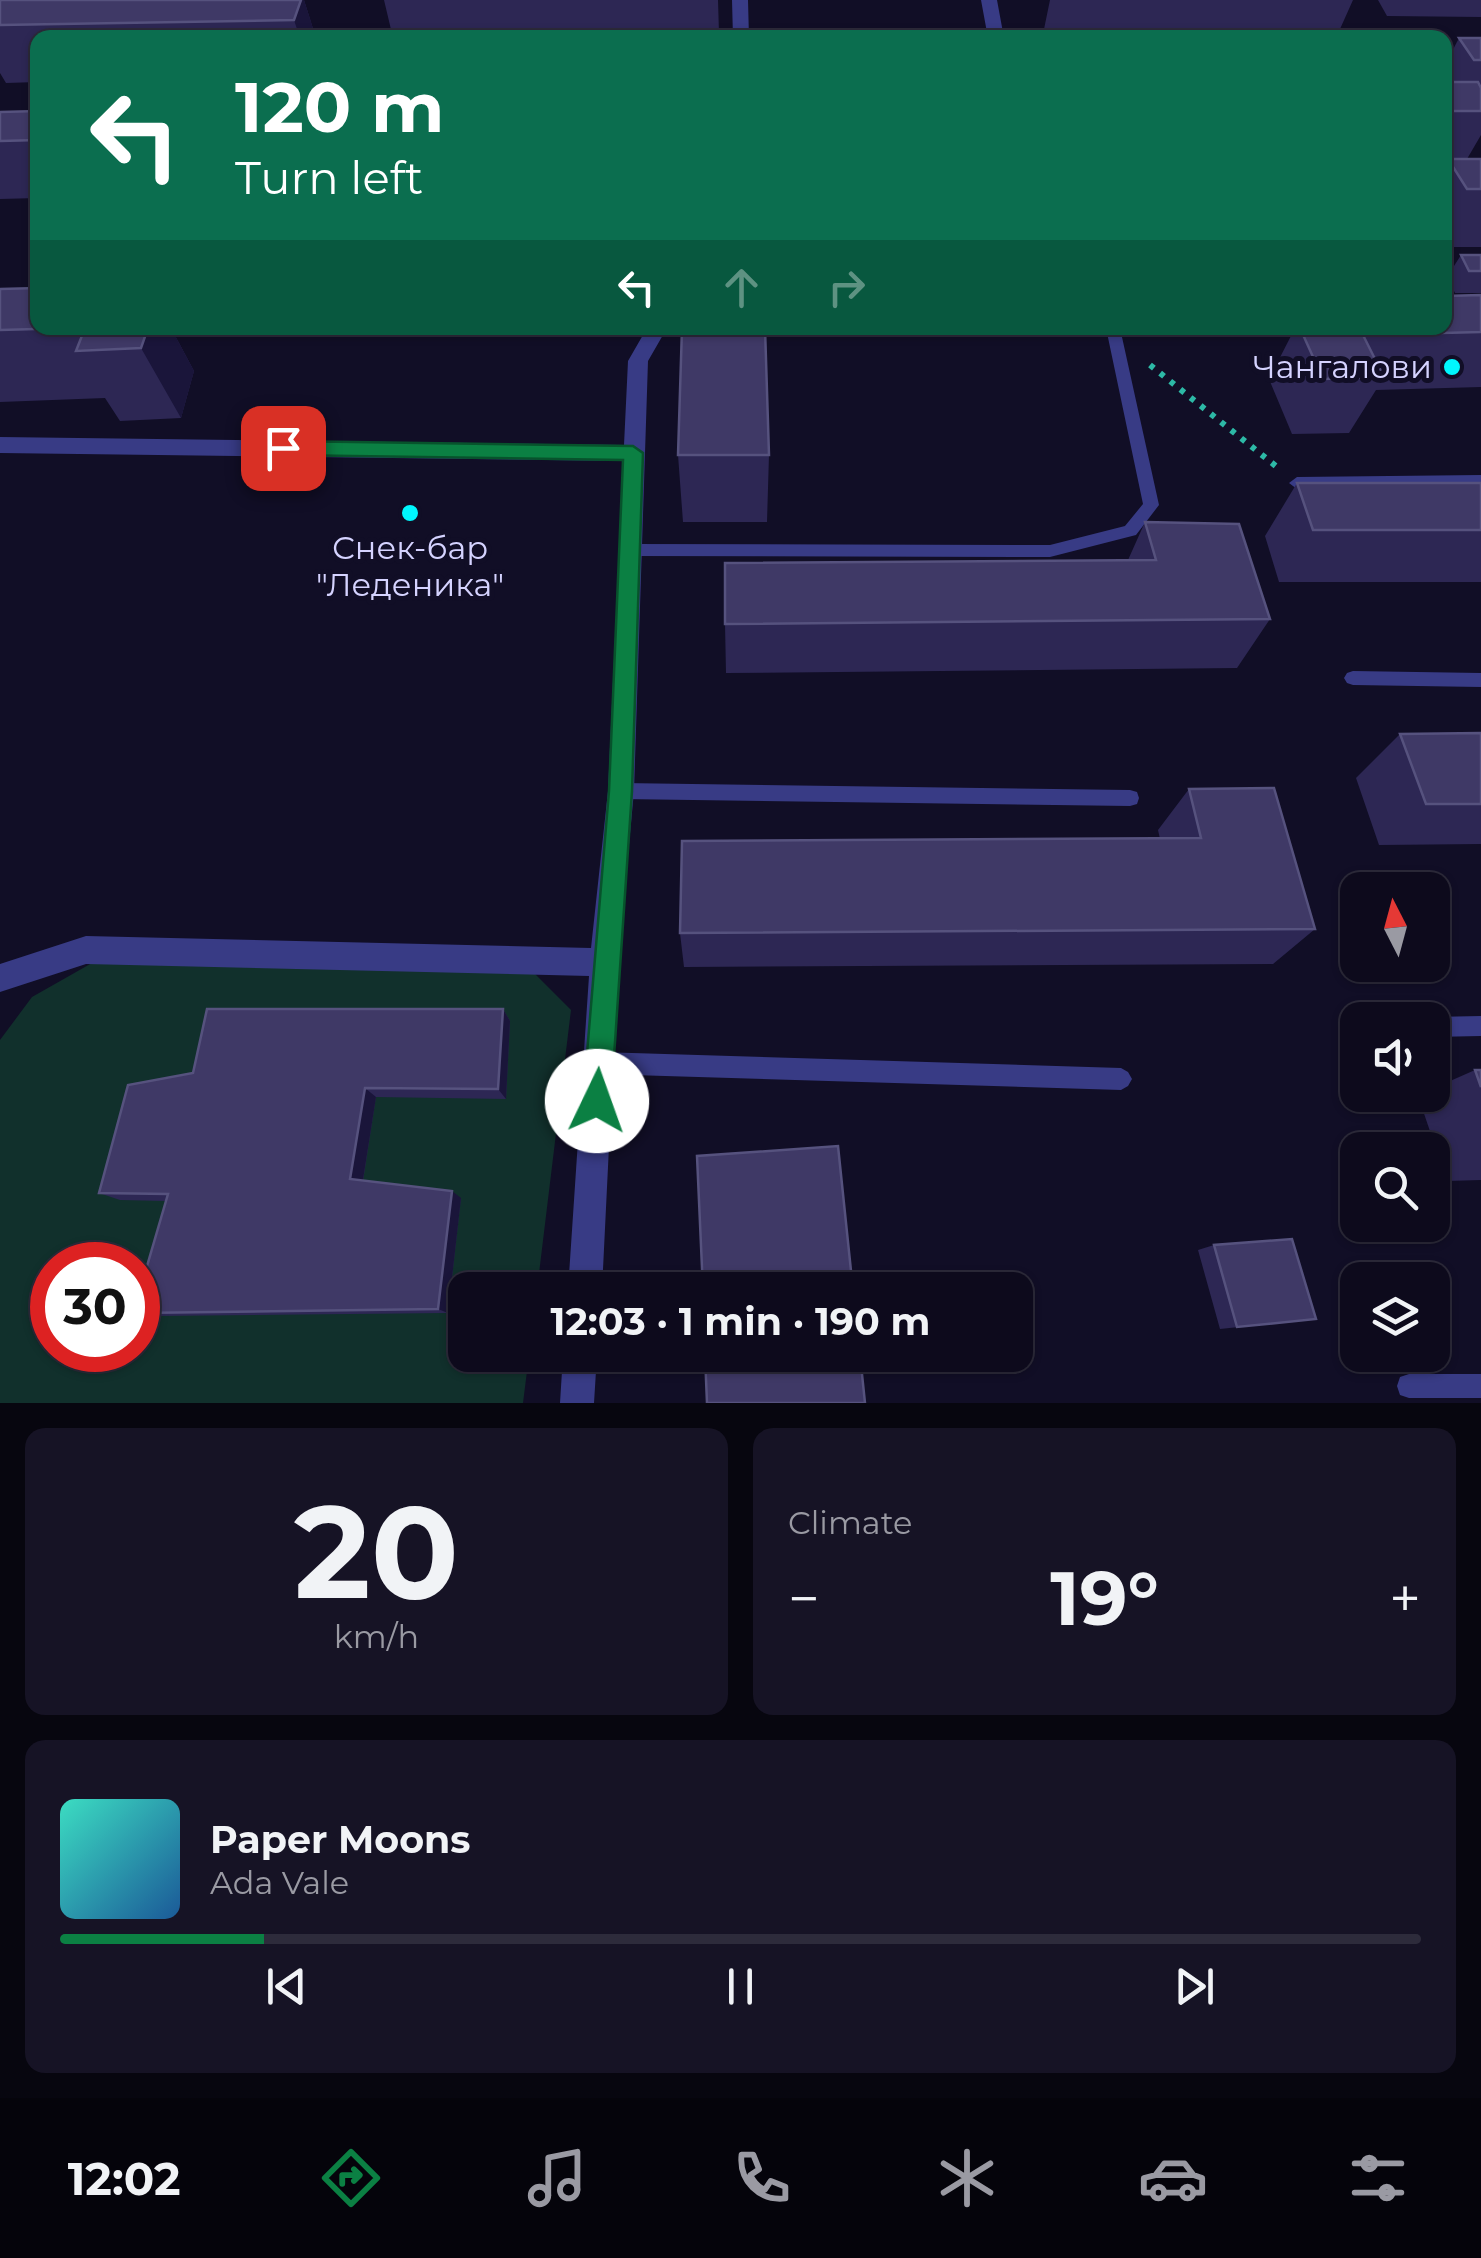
<!DOCTYPE html>
<meta charset="utf-8">
<style>
:root{--surface:#0d0a1c;--page:#161325;--text:#f1f3f6;--muted:#9a9aa3;--line:#2d2b3b;--accent:#0b8043}
body{margin:0;font-family:Montserrat,sans-serif;background:var(--page);color:var(--text);height:100vh;display:flex;flex-direction:column;font-size:38px;white-space:nowrap}
*{box-sizing:border-box;margin:0}
p{font-size:32px;color:var(--muted)}
.icon{flex:none;width:55px;height:55px;fill:none;stroke:currentColor;stroke-width:2;stroke-linecap:round;stroke-linejoin:round}
.map{position:relative;height:1403px;overflow:hidden}
.drawer{display:flex;flex-direction:column;gap:25px;padding:25px;background:#07060f;flex:1}
.drawer>*{flex:none}
.top-card{position:absolute;left:30px;top:30px;width:1422px;height:305px;border-radius:20px;box-shadow:0 2px 8px #0004,0 0 0 2px var(--line);background:#0b6e4f;color:#fff;overflow:hidden}
.needle{width:65px;rotate:354deg}
.controls{position:absolute;left:1340px;top:872px;display:grid;gap:20px}
.controls a{display:grid;place-items:center;width:110px;height:110px;border-radius:20px;background:var(--surface);box-shadow:0 2px 8px #0004,0 0 0 2px var(--line);font-size:50px}
.speed{position:absolute;left:30px;top:1242px;display:flex;gap:20px;font-size:50px;font-weight:700;text-align:center}
.speed>*{display:grid;place-content:center;width:130px;height:130px;border-radius:50%;background:var(--surface);box-shadow:0 2px 8px #0004,0 0 0 2px var(--line);line-height:1}
.speed .limit{border:15px solid #d22;background:#fff;color:#111}
.pin{position:absolute;display:grid;place-items:center;width:85px;height:85px;color:#fff;margin:-42px;border-radius:20px;box-shadow:0 5px 15px #0006}
.me{position:absolute;width:110px;margin:-55px;rotate:3deg;stroke-linejoin:round;filter:drop-shadow(0 0 8px #0008)}
.turn{display:flex;align-items:center;gap:35px;height:210px;padding:0 40px;font-size:45px}
.turn .icon{width:130px;height:130px;stroke-width:2.5}
.turn b{display:block;font-size:70px;line-height:85px}
.lanes{display:flex;align-items:center;height:95px;padding:0 40px;background:#0003;justify-content:center;gap:50px;direction:ltr}
.lanes .off{opacity:.35}
.big{font-size:75px;font-weight:700;line-height:1.1}
.drawer .tile{flex:1;display:flex;flex-direction:column;justify-content:center;gap:15px;min-width:0;padding:0 35px;border-radius:20px;background:var(--page)}
.drawer .dial{align-items:center;gap:0}
.dial b{font-size:130px;line-height:1}
.song{display:flex;align-items:center;gap:30px}
.cover{width:120px;height:120px;border-radius:15px;background:linear-gradient(135deg,hsl(170 70% 55%),hsl(210 70% 35%))}
.played{height:10px;border-radius:5px;background:linear-gradient(90deg,var(--accent) 15%,var(--line) 15%)}
.keys{display:flex;justify-content:space-around;direction:ltr}
.heat{display:flex;justify-content:space-between;align-items:center;font-size:55px;direction:ltr}
.drawer .tiles{flex:1;display:grid;gap:25px;grid-template-columns:1fr 1fr}
.tile:last-child{grid-column:span 2}
.trip{position:absolute;left:448px;top:1272px;width:585px;height:100px;border-radius:20px;background:var(--surface);box-shadow:0 2px 8px #0004,0 0 0 2px var(--line);font-weight:700;line-height:100px;text-align:center}
.menu{display:flex;height:160px;justify-content:space-around;align-items:center;background:#05040b;color:var(--muted)}
.menu .icon{width:70px;height:70px}
.menu .current{color:var(--accent)}
.menu b{font-size:45px;color:var(--text)}
.map>svg:first-child{display:block}
</style>
<div class="map">
<svg width="1481" height="1403" viewBox="0 0 1481 1403">
<rect width="100%" height="100%" fill="#110e26"/>
<path fill="#11302c" fill-rule="evenodd" d="M99,959L525,964L571,1010L537,1290H465V1355H529L523,1403H0V1040L32,997ZM52,1265H138V1350H52Z"/>
<g fill="none" stroke-linecap="round" stroke-linejoin="round">
<path stroke="#2db9a6" stroke-width="6" stroke-dasharray="5 8" stroke-linecap="butt" d="M1150,365L1277,467"/>
<path fill="#383b85" fill-rule="evenodd" d="M1106,328H1120L1159,505L1136,535L1050,557L628,556L620,550L628,544L1050,545L1125,526L1143,504Z
M1481,475V487L1297,489L1289,483L1297,477Z
M1353,671L1481,673V687L1353,685L1347,683L1344,678L1347,673Z
M621,783L1130,790L1137,792L1139,798L1137,804L1130,806L621,799L615,797L612,791L615,785Z
M1481,1016V1036L1432,1037V1020H1425L1432,1017Z
M599,1052L1121,1068L1128,1072L1132,1079L1128,1086L1121,1090L599,1074L592,1070L588,1063L592,1056Z
M1409,1374H1481V1398H1409L1400,1395L1397,1386L1400,1377Z"/>
<path fill="#383b85" fill-rule="evenodd" d="M732,0H748L749,38H733Z
M981,0H997L1004,38H988Z
M647,328H667L648,361L634,791L618,962L602,1290H568L589,976L86,964L0,992V964L86,936L591,948L608,791L623,461L0,453V437L624,445L628,361Z
M563,1355H597L594,1403H560Z"/>
</g>
<path fill="#2d2754" d="M0,0H304L316,38H38V82L6,83L0,73Z
M384,0H718L719,33L393,38Z
M1050,0H1353L1336,38H1044L1043,34Z
M1378,0H1481V17L1387,16Z
M1459,38H1481V135L1467,159H1481V247H1445V65Z
M38,111V198L0,199V112Z
M1461,255H1481V293H1455L1447,277Z
M0,289L171,328L194,371L181,418L120,421L105,398L0,402Z
M1481,295V387L1376,390L1349,433L1292,434L1269,379L1295,328H1445Z
M678,455H769L767,522H683Z
M1297,483H1481V582H1279L1265,536Z
M1145,522L1270,619L1237,668L726,673L725,624L1128,560Z
M1481,733V844L1379,845L1356,778L1400,734Z
M1189,789L1315,929L1273,964L684,967L680,933L1160,839L1158,830Z
M503,1009L510,1021L506,1099L376,1097L363,1181L461,1198L448,1313L154,1316L138,1314L166,1201L120,1200L99,1193L193,1073Z
M1475,1070H1481V1180L1447,1181L1418,1096L1432,1095V1089Z
M1214,1245L1316,1319L1220,1329L1198,1250Z"/>
<path fill="#1a153a" d="M301,0H304L316,38H300L294,20Z
M148,328H171L194,371L181,418L141,348Z
M503,1009L510,1021L506,1099L498,1089Z
M365,1088L376,1097L362,1186L350,1179Z
M452,1191L461,1198L448,1313L438,1309Z"/>
<path fill="#3f3966" stroke="#56527e" stroke-width="2.5" d="M0,0H301L294,20L0,25Z
M1459,38H1481V60H1474Z
M1445,82H1478L1481,88V111H1445Z
M38,111V140L0,141V112Z
M1448,159H1481V189H1467Z
M1461,255H1481V271H1469Z
M38,288V328H73L0,330V289Z
M1481,295V332L1363,335L1384,377L1323,379L1300,328H1445V296Z
M85,328H148L141,348L76,351Z
M682,328H765L769,455H678Z
M1297,483H1481V530H1313Z
M1145,522L1239,524L1270,619L725,624V563L1156,560Z
M1481,733V804H1426L1400,734Z
M1274,788L1315,929L680,933L682,841L1201,838L1189,789Z
M207,1009H503L498,1089L365,1088L350,1179L452,1191L438,1309L138,1313V1297L168,1194L99,1193L128,1085L193,1073Z
M1475,1070H1481V1087Z
M838,1146L853,1290H703L697,1156Z
M1292,1239L1316,1319L1237,1327L1214,1245Z
M705,1355H860L865,1403H707Z"/>
<path fill="#0b8043" stroke="#07532c" stroke-width="2.5" d="M283,441L633,446L643,453L632,791L611,1101L607,1111L597,1115L587,1111L583,1101L609,791L623,460L283,455L273,448Z"/>
<g fill="#00f7fe" stroke="#110e26" stroke-width="4">
<circle cx="1452" cy="367" r="10"/>
<circle cx="410" cy="513" r="10"/>
</g>
<g text-anchor="middle" stroke-width="10" stroke-linejoin="round" paint-order="stroke">
<g font-size="32" fill="#d5d3ff" stroke="#110e26" text-anchor="end">
<text x="1432" y="378">Чангалови</text>
<text x="410" y="559" text-anchor="middle">Снек-бар<tspan x="410" dy="37">"Леденика"</tspan></text>
</g>
</g>
</svg>
<div class="controls">
<a><svg class="needle" viewBox="-14 -14 28 28"><path d="M0-13l5 13h-10z" fill="#e53935"/><path d="M0 13l5-13h-10z" fill="#9a9aa3"/></svg></a>
<a><svg class="icon" aria-label="sound" viewBox="0 0 24 24"><path d="M4 9h4l5-4v14l-5-4H4zM17 9q2 3 0 6"/></svg></a>
<a><svg class="icon" aria-label="search" viewBox="0 0 24 24"><circle cx="10" cy="10" r="6"/><path d="M15 15l6 6"/></svg></a>
<a><svg class="icon" aria-label="layers" viewBox="0 0 24 24"><path d="M12 4l9 5-9 5-9-5zM3 14l9 5 9-5"/></svg></a>
</div>
<div class="speed"><div class="limit">30</div></div>
<div class="pin" style="left:283px;top:448px;background:#d93025"><svg class="icon" aria-label="arrive" viewBox="0 0 24 24"><path d="M6 21V4h12l-3 4 3 4H6"/></svg></div>
<svg class="me" style="left:597px;top:1101px" viewBox="-20 -20 40 40"><circle r="19" fill="#fff"/><path d="M0-13L10 11 0 6-10 11z" fill="#0b8043"/></svg>
<div class="trip">12:03 · 1 min · 190 m</div>
<div class="top-card">
<div class="turn"><svg class="icon" aria-label="left" viewBox="0 0 24 24"><path d="M17 20v-9H6M10 6l-5 5 5 5"/></svg><div><b>120 m</b>Turn left</div></div>
<div class="lanes"><svg class="icon" aria-label="left" viewBox="0 0 24 24"><path d="M17 20v-9H6M10 6l-5 5 5 5"/></svg><svg class="icon off" aria-label="ahead" viewBox="0 0 24 24"><path d="M12 20V5M6 11l6-6 6 6"/></svg><svg class="icon off" aria-label="right" viewBox="0 0 24 24"><path d="M7 20v-9h11M14 6l5 5-5 5"/></svg></div>
</div>
</div>
<section class="drawer">
<div class="tiles">
<div class="tile dial"><b>20</b><p>km/h</p></div>
<div class="tile"><p>Climate</p>
<div class="heat"><a>−</a><b class="big">19°</b><a>+</a></div>
</div>
<div class="tile">
<div class="song"><i class="cover"></i><div><b>Paper Moons</b><p>Ada Vale</p></div></div>
<div class="played"></div>
<div class="keys"><svg class="icon" aria-label="previous" viewBox="0 0 24 24"><path d="M18 5L8 12l10 7zM5 5v14"/></svg><svg class="icon" aria-label="pause" viewBox="0 0 24 24"><path d="M8 5v14M16 5v14"/></svg><svg class="icon" aria-label="next" viewBox="0 0 24 24"><path d="M6 5l10 7-10 7zM19 5v14"/></svg></div>
</div>
</div>
</section>
<nav class="menu">
<b>12:02</b>
<svg class="icon current" aria-label="directions" viewBox="0 0 24 24"><path d="M12 3l9 9-9 9-9-9zM9 14v-3h6M13 9l2 2-2 2"/></svg>
<svg class="icon" aria-label="music" viewBox="0 0 24 24"><path d="M9 18V5l10-2v13"/><circle cx="6" cy="18" r="3"/><circle cx="16" cy="16" r="3"/></svg>
<svg class="icon" aria-label="phone" viewBox="0 0 24 24"><path d="M5 4h4l2 5-3 2q2 4 5 5l2-3 5 2v4C11 20 4 13 5 4z"/></svg>
<svg class="icon" aria-label="climate" viewBox="0 0 24 24"><path d="M12 3v18M4 7l16 10M4 17L20 7"/></svg>
<svg class="icon" aria-label="car" viewBox="0 0 24 24"><path d="M5 17H2v-5l4-1 3-4h7l3 4 3 1v5h-3M9 17h6M6 11h13"/><circle cx="7" cy="17" r="2"/><circle cx="17" cy="17" r="2"/></svg>
<svg class="icon" aria-label="filters" viewBox="0 0 24 24"><path d="M4 7h16M4 17h16"/><circle cx="9" cy="7" r="2"/><circle cx="15" cy="17" r="2"/></svg>
</nav>
